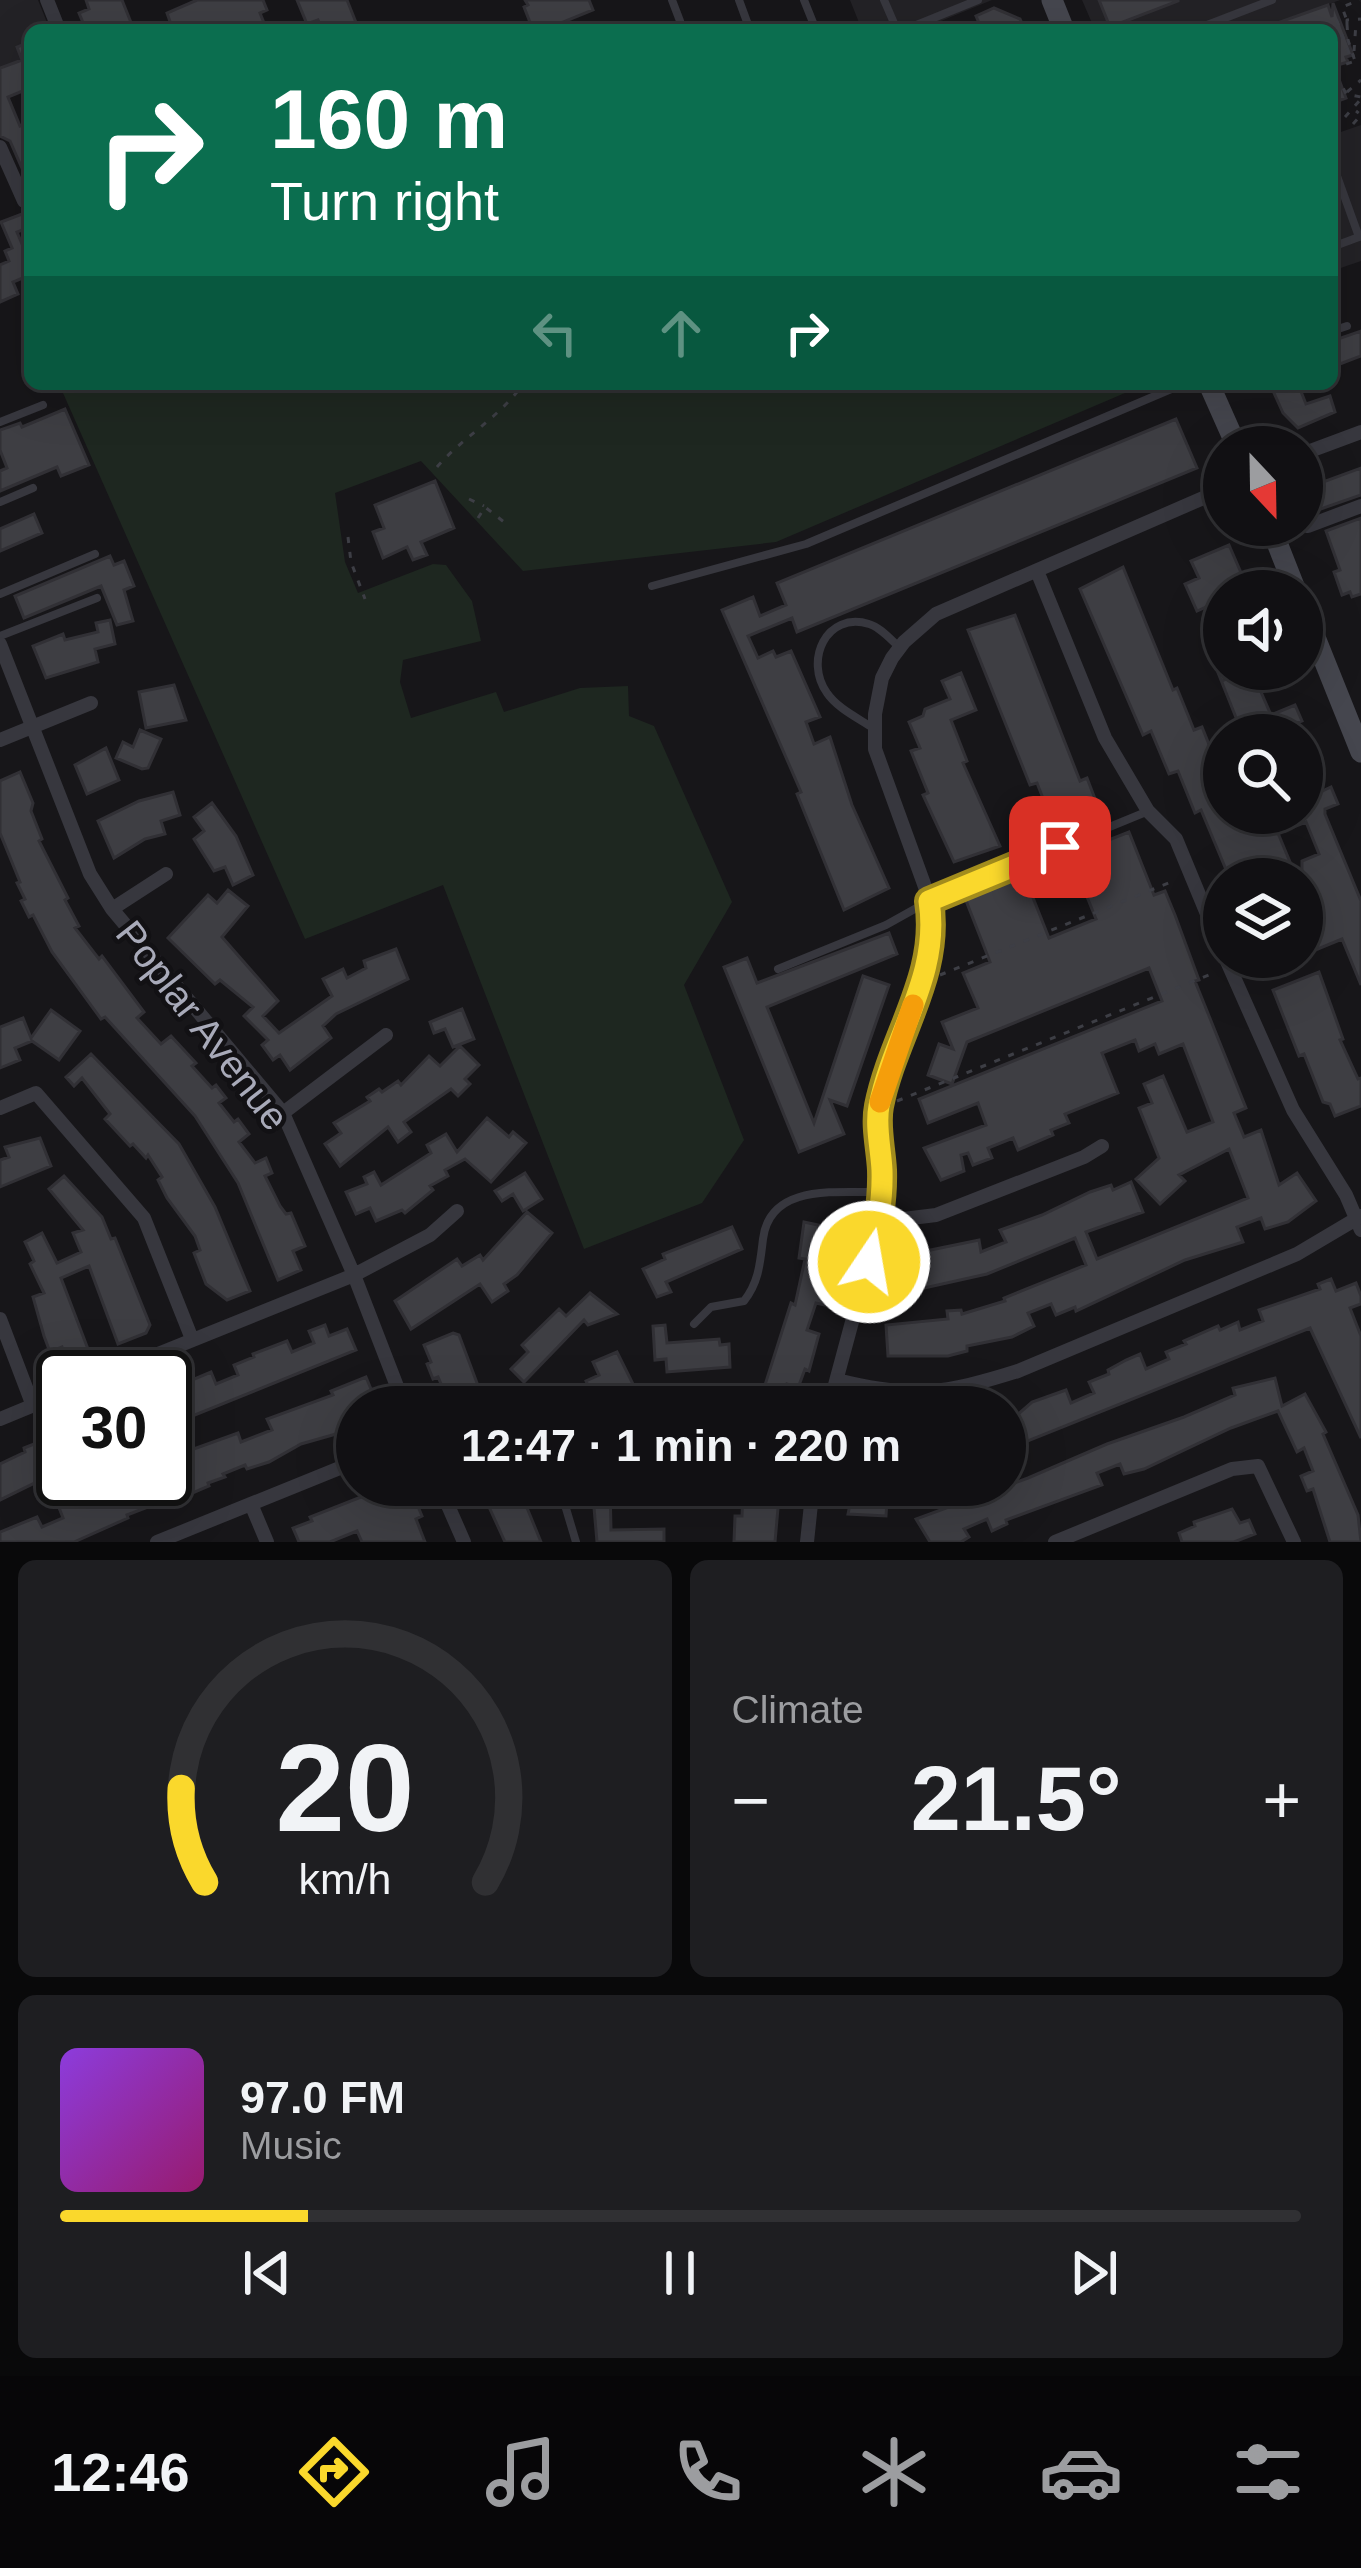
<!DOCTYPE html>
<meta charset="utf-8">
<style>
:root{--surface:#111013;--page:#1e1e21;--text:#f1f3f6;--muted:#9c9da0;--line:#303033;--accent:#fad82c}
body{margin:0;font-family:Arial,sans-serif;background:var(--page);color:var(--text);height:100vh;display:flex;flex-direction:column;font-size:45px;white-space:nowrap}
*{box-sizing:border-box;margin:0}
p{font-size:39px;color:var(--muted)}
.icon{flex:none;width:66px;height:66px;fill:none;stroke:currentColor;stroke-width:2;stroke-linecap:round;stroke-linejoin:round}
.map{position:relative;height:1542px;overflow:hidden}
.drawer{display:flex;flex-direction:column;gap:18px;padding:18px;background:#09090a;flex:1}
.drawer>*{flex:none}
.banner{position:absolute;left:24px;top:24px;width:1314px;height:366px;border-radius:18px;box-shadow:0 12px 48px #0002,0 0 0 3px var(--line);background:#0b6e4f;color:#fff;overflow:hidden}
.needle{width:78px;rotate:158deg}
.buttons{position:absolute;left:1203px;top:426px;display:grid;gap:24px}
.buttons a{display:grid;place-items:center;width:120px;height:120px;border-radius:50%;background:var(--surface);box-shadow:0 12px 48px #0002,0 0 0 3px var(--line);font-size:60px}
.speed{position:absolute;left:36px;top:1350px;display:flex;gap:24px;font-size:60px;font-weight:700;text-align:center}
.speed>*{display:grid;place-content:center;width:156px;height:156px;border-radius:50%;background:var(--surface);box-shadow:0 12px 48px #0002,0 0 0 3px var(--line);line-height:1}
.speed .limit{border:6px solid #111;border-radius:18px;background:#fff;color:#111}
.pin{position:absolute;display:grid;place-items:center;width:102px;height:102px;color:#fff;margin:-51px;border-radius:24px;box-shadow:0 6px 18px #0006}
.me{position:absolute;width:132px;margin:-66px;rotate:12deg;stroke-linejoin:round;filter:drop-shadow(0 0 9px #0008)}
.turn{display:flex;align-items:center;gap:42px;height:252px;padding:0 48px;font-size:54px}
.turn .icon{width:156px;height:156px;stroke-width:2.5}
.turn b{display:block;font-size:84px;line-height:102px}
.lanes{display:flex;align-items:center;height:114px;padding:0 48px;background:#0003;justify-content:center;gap:60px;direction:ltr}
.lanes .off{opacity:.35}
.big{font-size:90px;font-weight:700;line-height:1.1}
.drawer .tile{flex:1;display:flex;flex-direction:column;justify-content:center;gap:18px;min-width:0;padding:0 42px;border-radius:18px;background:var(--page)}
.drawer .dial{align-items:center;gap:0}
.dial svg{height:312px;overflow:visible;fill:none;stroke:var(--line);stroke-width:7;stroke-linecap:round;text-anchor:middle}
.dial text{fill:var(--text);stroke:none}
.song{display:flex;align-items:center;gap:36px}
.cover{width:144px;height:144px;border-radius:18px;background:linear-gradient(135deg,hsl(270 70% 55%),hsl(320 70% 35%))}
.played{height:12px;border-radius:6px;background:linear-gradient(90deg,var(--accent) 20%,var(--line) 20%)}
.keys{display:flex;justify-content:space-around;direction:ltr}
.heat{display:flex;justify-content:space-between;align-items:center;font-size:66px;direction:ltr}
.drawer .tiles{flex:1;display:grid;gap:18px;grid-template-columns:1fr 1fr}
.tile:last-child{grid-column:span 2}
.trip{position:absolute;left:336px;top:1386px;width:690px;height:120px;border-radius:60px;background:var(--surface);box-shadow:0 12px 48px #0002,0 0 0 3px var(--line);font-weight:700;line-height:120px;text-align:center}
.tabs{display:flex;height:192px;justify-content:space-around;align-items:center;background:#070608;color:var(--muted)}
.tabs .icon{width:84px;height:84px}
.tabs .current{color:var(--accent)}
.tabs b{font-size:54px;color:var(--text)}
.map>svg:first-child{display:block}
</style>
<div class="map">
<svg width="1361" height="1542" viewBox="0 0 1361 1542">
<rect width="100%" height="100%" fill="#171619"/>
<path fill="#232226" d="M0,0H38L50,30H30V66L0,78Z
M850,0H992L919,30H862Z
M1082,0H1340L1258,30H1095Z
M1361,125V261L1332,271V135Z"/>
<path fill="#1e2720" d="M59,384H1146L776,542L523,571L421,461L335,493L345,562L358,593L433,564L446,565L472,601L481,641L403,660L400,682L411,718L496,692L504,712L580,688L628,686L629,716L654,726L732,902L684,985L744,1140L702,1203L584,1249L443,885L305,939Z"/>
<path fill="#3e3e43" stroke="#313035" stroke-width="3" d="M86,0H122L134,30H92L89,23L84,25L79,13L89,9Z
M197,0H263L267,10L260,13L264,23L246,30H173L167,13Z
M297,0H347L359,30H322L318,20L307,24Z
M525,0H589L593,10L563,22L566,30H533L524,7L528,5Z
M1099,0H1178V1L1110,27Z
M1333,3L1353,55L1346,57L1348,62L1334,66L1346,98L1332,103V30L1263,28L1328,5L1332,17Z
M994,8L1020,19L1025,30H982L976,16Z
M30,42V88L8,97L20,126L30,122V139L25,141L30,152V173L25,175L10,141L0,136V68L22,60L17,47Z
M30,211V227L17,232L30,263V275L13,282L18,294L0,302V265L9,261L5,251L12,248L1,222Z
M1361,331V356L1332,367V341Z
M1270,384H1298L1306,404L1330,396L1335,412L1298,428L1283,413Z
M65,409L89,465L61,476L57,467L0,491V471L7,468L0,450V430L20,423L22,427Z
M1176,419L1197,468L797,632L792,618L748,636L758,658L773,651L776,657L791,651L820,717L806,722L814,744L830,737L852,805L889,888L844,910L797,794L801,792L722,610L753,597L760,616L786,605L777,583Z
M1361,468V495L1312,512L1304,489Z
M435,481L454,528L421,542L427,555L413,560L407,547L383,558L373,532L384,528L375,505Z
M34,514L42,533L0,551V529Z
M1361,518V594L1352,597L1350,592L1342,595L1334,572L1340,570L1326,531Z
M1229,545L1249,591H1224V599L1197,611L1185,584L1199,578L1191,561Z
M110,556L114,565L124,561L134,586L124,590L133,621L117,625L101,586L24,618L15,596Z
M1123,567L1173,690L1177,688L1194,730L1202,727L1218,767L1224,765V813H1302V754L1318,793L1331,787L1338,804L1325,809V814L1361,901V985L1342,939L1313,951L1302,923V861L1319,854L1306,822L1278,833L1290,862L1257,876L1258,879H1230L1201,810L1195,813L1178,771L1169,774L1151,731L1143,735L1080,589Z
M1015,615L1080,781L1087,778L1097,804L1053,824L1037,783L1030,785L968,630Z
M110,620L115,644L95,649L98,662L46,678L33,646L63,634L65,640L98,632L96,623Z
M1224,638V680L1250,669H1295L1258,685L1271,715L1295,705L1302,721L1268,735H1243L1207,645Z
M961,673L976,710L951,720L967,761L963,763L1000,846L954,862L923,795L928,793L911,751L920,748L909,722L923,716L925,709L950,699L942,681Z
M174,685L186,720L146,728L139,692Z
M140,730L161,739L148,768L142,769L116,758L123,742L133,747Z
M106,748L119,780L87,794L75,765Z
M20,772L33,803L31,811L42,839L39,841L68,898L65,900L79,926L75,928L99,959L102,956L144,1012L137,1018L161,1044L171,1036L196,1063L192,1066L212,1088L216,1085L226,1098L219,1103L234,1122L238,1119L249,1134L239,1142L255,1163L266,1158L272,1173L265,1176L280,1206L286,1214L291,1213L305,1246L293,1251L301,1270L278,1280L238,1183L195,1116L105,1017L101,1019L52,952L33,915L29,917L21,901L25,899L17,883L20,882L0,833V781Z
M173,792L180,815L161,821L165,834L145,839L114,858L98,821L139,801Z
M212,803L236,836L253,875L233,885L225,867L214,871L194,839L204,831L194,817Z
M1129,832L1154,895L1165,891L1175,915L1199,980L1195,981L1246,1108L1234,1113L1244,1137L1261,1130L1279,1185L1297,1173L1316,1201L1288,1222L1265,1229L1261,1218L1237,1227L1243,1242L1185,1260L1076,1311L1075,1307L1056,1315L1051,1304L1028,1313L1034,1326L1012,1337L967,1346V1351L948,1356H888L886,1325L948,1319L947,1311L961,1310L962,1314L1005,1301L1004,1298L1086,1265L1075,1238L987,1274L911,1291L906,1268L924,1264L921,1252L979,1240L981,1252L1006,1242L1000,1230L1042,1215L1090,1192L1111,1185L1113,1190L1131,1182L1143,1212L1086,1232L1097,1259L1248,1198L1229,1149L1179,1175L1185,1181L1160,1204L1136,1179L1159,1158L1139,1108L1152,1103L1144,1084L1163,1076L1187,1132L1213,1122L1183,1044L1159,1054L1155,1044L1139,1051L1135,1040L1102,1053L1118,1093L1065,1114L1069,1123L1051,1130L1053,1135L1018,1150L1013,1138L988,1148L992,1158L973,1165L968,1153L961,1155L964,1171L941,1180L924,1148L986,1125L978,1103L928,1123L919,1099L1162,1001L1149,968L967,1042L952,1084L928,1075L939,1044L953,1049L942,1022L978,1008L963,973L990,962L965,898L1024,875L1049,938L1096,919L1070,855Z
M228,890L248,906L222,937L278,1001L263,1016L279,1033L332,996L323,979L343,969L347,978L366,968L364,961L396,949L408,979L336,1014L323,1026L331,1038L290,1070L280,1055L273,1060L262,1045L268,1040L244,1016L253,1007L220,980L215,984L168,938L208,895L217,903Z
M889,933L897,954L767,1007L814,1123L863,976L889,985L847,1106L830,1100L844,1134L799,1152L724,967L747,958L757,983Z
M1319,972L1343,1039L1340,1040L1358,1079L1361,1078V1106L1335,1116L1330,1104L1323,1102L1304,1054L1299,1056L1273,990Z
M462,1009L474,1039L453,1047L445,1029L434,1033L430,1022Z
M51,1010L80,1031L59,1060L32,1041L15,1048L20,1060L0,1068V1027L23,1018L31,1038Z
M460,1046L479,1065L465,1079L470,1084L458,1096L451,1089L404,1122L411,1132L398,1142L388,1127L340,1166L325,1144L341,1133L334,1123L370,1101L367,1097L379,1089L382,1092L398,1081L401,1085L429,1056L440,1066Z
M91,1054L179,1144L215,1207L250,1291L227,1300L206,1284L194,1253L200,1250L195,1236L167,1198L158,1180L162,1177L148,1155L146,1158L133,1144L130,1146L105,1119L110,1114L82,1078L74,1086L66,1077Z
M487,1118L509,1137L513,1132L526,1143L491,1182L465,1159L445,1170L448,1176L430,1186L433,1190L405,1213L402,1210L376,1221L370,1208L356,1214L346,1192L367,1184L364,1177L374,1172L381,1185L431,1153L427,1145L446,1134L457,1152Z
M40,1138L51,1166L0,1187V1160L9,1157L5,1147Z
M525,1173L542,1199L523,1211L513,1194L502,1201L495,1191Z
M64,1176L102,1217L111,1239L115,1238L150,1325L146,1333L118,1344L89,1266L61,1278L91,1357L69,1366L62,1347L50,1352L44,1336L33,1297L44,1293L30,1264L34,1261L25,1242L42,1233L57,1263L81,1252L73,1233L83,1230L49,1189Z
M527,1212L552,1233L517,1275L504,1284L508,1291L492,1302L480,1284L411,1329L395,1301L457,1259L462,1266L480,1255L483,1260Z
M804,1222L837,1229L832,1249L845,1252L841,1267L829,1306L816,1303L807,1330L819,1334L809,1371L805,1369L798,1388L787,1384L782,1407H758L791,1303L795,1305L805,1259L799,1258Z
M732,1227L742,1249L666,1282L671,1292L657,1297L643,1269L665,1259L663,1254Z
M1331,1279L1336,1291L1356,1283L1361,1296V1304L1350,1308L1361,1336V1438L1310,1328L1005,1450V1418L1016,1416L1032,1402L1066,1390L1071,1403L1094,1393L1089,1382L1109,1374L1108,1370L1126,1360L1140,1354L1146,1369L1169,1359L1166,1352L1186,1344L1184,1341L1218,1326L1220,1330L1238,1322L1240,1330L1263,1321L1259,1310L1320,1289L1318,1284Z
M590,1293L617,1314L588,1325L584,1320L524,1382L511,1369L528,1352L522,1345L559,1309L566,1316Z
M325,1325L329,1336L347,1329L356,1350L165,1427V1403L179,1397L175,1387L211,1372L216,1384L238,1375L234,1365L254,1357L253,1354L287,1341L292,1352L314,1343L309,1331Z
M665,1325L667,1343L719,1339L720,1345L729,1344L730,1367L667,1372L666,1359L655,1360L653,1326Z
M453,1333L459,1335L480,1391L471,1395L476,1407H451L438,1377L433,1379L427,1364L431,1362L424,1345Z
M617,1352L634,1386L640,1407H608L602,1393L593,1397L586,1381L599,1375L593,1362Z
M366,1377L376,1401L357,1407V1425L343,1432L301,1444L269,1462L247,1469L245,1465L223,1474L225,1477L208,1483L209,1486L167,1504L166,1500L127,1515L128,1518L74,1542H0V1532L37,1517L42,1527L63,1518L58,1505L79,1496L83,1507L113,1495L109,1486L125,1479H165V1475L182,1468L177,1455L238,1433L241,1442L272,1430L267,1419L333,1395L331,1391Z
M1275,1378L1282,1406L1305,1394L1326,1432L1323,1434L1358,1515L1361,1542H1330L1313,1489L1307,1491L1301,1476L1313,1471L1304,1448L1297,1452L1278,1411L1231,1428L1144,1469L1124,1474L1120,1464L1097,1473L1102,1485L1006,1520L1007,1524L992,1531L987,1519L964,1529L969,1537L961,1542H930L916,1519L1028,1478L1107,1444L1184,1417L1235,1395L1233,1388Z
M59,1434L63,1469L0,1500V1464L25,1452L24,1448Z
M409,1485L422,1516L416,1519L425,1542H362L357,1531L330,1542H299L293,1528L312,1521L310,1517L389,1486L391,1490Z
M479,1485H505L514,1501L523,1498L541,1542H505Z
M592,1485H610L611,1530L664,1529V1542H597Z
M743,1485H776V1496L779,1497L775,1542H734L735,1516H742Z
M854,1485H888L886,1516L848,1514Z
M1232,1509L1240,1523L1249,1520L1255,1534L1234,1542H1182L1179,1533L1195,1526L1194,1522Z"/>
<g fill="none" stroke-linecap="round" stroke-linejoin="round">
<path stroke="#3d3e45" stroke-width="3" stroke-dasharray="6 9" stroke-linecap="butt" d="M1347,24L1348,40L1355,61
M1347,24V20L1361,19
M1354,51L1356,23
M1332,69L1352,62L1337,21L1346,18L1342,7L1360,0
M1332,81L1341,83L1346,94L1361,97
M1347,92L1361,80
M1345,117L1361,99
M1332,118L1337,119
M1353,124L1361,115L1356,111
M437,467C463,437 500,417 523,384
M469,499L484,506
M478,518L485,507L504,522
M348,537L351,562L365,599
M940,975L1176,880
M897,1101L1216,972"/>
<path stroke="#37373e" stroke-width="8" d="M672,0L680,21
M739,0L750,30
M804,0L816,30
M884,0L897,30
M904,30L978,0
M1194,30L1272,0
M1332,162L1359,237L1332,247
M1332,331L1347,326
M0,422L43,405
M0,502L33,488
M652,586L806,544L1183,384
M0,594L95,554
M0,636L97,598
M873,728C858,718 837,708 827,693C804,661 826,611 869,624C880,627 891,640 900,648
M778,969L886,925L929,901L1146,812
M694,1324L711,1307L744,1301C759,1282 760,1263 763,1239C770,1183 837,1193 880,1192
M559,1485L576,1542"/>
<path stroke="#37373e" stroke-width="14" d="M47,0L59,30
M0,147L24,201L30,198
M1302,454L1361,432
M1308,526L1361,506
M1037,571L1105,738L1148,811L1176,839L1224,955
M0,644L90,874L112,909L283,1113L354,1275L405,1407
M0,740L91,703
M112,909L166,874
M1225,957L1293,1110L1346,1195L1361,1230
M0,1108L36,1093L144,1218L192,1339
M283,1113L386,1035
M879,1222L936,1215L1084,1157L1102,1146
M0,1319L33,1406
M101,1377L354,1275L430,1235L457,1211
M837,1380C912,1399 945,1394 1018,1371L1297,1254L1361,1216
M829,1407L879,1222L878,1109L933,943L928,895L875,749V714L882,678L892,658L904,642L936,614L1224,489
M0,1419L63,1393
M439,1485L464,1542
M251,1504L267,1542
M157,1542L357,1461
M807,1542L813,1485
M1055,1542L1232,1469L1258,1466L1294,1542"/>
<path stroke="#45464e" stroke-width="21" d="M1052,0L1064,30
M1209,384L1237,447
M1270,525L1296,591
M1302,605L1361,752"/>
</g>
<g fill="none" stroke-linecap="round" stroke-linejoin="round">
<defs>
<path id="route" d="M869,1262C877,1231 883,1202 882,1170C881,1149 875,1126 879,1106C893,1035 941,975 929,901L1060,847"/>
</defs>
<use href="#route" stroke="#a28c1d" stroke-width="30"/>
<use href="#route" stroke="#fad82c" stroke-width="21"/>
<path stroke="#f59e0b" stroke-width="21" d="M880,1102L913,1005"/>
</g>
<g text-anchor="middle" stroke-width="9" stroke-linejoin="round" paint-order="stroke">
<g font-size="39" fill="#a8aab9" stroke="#121114">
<text transform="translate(203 1025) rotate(52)" y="14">Poplar Avenue</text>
</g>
</g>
</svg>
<div class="buttons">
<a><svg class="needle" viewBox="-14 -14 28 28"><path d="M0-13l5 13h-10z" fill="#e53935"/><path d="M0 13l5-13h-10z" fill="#9c9da0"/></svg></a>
<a><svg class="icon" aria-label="sound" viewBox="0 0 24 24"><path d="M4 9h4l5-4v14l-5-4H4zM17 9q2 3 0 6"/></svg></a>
<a><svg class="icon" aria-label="search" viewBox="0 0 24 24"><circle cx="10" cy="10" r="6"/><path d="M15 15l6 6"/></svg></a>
<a><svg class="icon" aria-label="layers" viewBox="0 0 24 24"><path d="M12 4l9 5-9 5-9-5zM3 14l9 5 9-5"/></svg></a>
</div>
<div class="speed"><div class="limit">30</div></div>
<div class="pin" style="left:1060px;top:847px;background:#d93025"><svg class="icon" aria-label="arrive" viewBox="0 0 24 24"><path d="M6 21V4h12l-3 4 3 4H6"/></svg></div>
<svg class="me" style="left:869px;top:1262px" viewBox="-20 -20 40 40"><circle r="17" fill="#fad82c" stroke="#fff" stroke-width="3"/><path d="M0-11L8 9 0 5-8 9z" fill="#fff"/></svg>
<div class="trip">12:47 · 1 min · 220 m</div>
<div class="banner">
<div class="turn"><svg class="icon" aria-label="right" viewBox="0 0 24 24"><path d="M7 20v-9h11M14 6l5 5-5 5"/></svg><div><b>160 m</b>Turn right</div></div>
<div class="lanes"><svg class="icon off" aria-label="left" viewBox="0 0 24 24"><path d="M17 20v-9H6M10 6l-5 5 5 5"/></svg><svg class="icon off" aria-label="ahead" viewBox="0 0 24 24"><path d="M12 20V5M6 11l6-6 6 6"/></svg><svg class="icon" aria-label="right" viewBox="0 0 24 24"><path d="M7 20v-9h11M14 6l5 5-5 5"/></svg></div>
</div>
</div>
<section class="drawer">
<div class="tiles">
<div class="tile dial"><svg viewBox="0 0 100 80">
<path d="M14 69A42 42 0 1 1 86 69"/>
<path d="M14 69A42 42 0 0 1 8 45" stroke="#fad82c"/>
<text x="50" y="56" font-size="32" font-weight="700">20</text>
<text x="50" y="72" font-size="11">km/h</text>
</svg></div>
<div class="tile"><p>Climate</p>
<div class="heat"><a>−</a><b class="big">21.5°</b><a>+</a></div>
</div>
<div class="tile">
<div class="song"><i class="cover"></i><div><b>97.0 FM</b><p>Music</p></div></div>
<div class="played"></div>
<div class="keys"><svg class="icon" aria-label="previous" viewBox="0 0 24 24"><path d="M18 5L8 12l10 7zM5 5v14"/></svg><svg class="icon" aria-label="pause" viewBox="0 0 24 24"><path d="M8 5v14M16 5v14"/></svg><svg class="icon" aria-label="next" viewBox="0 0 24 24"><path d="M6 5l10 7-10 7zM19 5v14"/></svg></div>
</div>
</div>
</section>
<nav class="tabs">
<b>12:46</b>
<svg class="icon current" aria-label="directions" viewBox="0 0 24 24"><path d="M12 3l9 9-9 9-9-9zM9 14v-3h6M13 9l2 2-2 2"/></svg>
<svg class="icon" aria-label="music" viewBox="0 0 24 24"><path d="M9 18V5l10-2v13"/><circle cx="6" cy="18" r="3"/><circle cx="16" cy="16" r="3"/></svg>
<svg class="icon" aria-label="phone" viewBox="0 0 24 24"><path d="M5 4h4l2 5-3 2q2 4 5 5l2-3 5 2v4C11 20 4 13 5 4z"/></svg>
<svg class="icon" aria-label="climate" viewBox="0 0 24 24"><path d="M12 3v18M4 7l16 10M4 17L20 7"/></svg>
<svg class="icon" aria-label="car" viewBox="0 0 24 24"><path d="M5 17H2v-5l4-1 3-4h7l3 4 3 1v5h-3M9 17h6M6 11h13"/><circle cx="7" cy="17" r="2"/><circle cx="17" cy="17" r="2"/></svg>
<svg class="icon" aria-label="filters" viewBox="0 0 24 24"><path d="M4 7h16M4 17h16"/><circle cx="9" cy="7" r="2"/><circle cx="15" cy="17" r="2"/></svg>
</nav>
